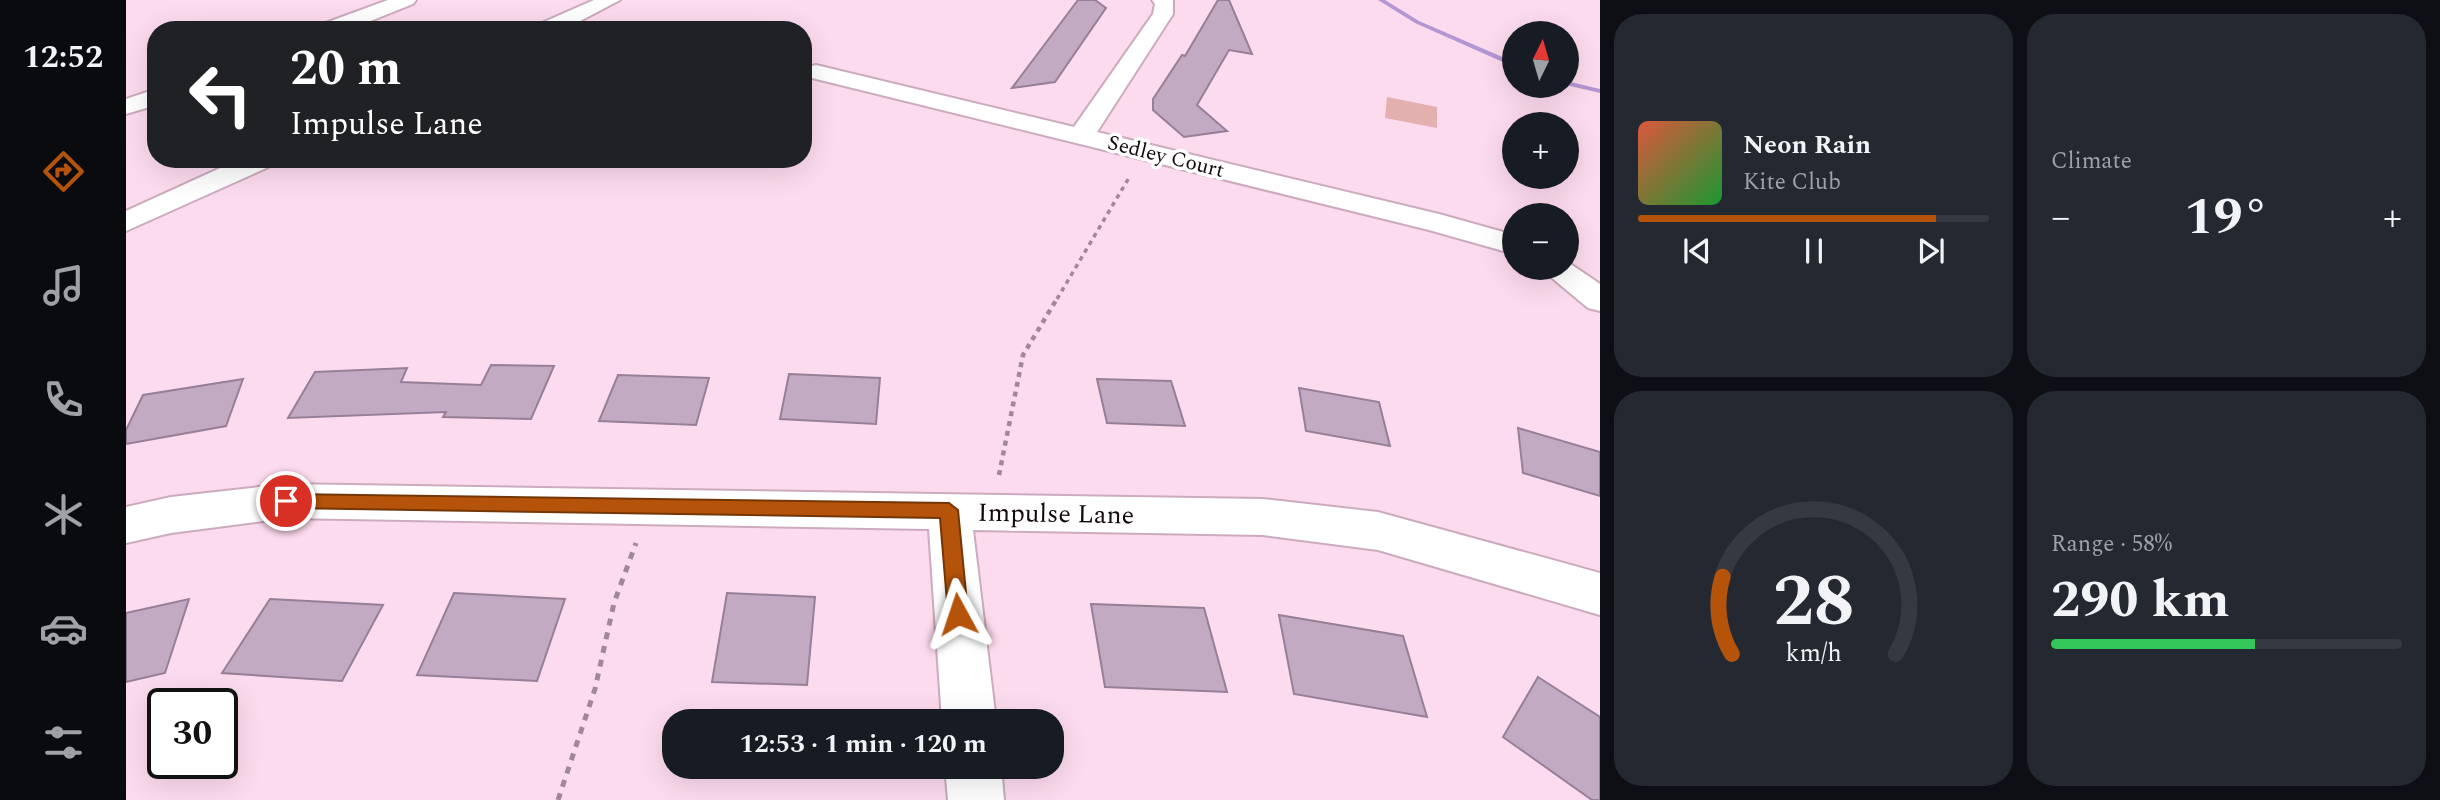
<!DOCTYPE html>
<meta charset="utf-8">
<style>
:root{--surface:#171b24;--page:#242831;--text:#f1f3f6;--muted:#9ea1a6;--line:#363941;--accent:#b45309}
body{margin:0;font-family:Spectral,serif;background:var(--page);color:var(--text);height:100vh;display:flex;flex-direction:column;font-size:26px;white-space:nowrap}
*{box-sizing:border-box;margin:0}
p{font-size:23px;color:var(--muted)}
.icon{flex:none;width:38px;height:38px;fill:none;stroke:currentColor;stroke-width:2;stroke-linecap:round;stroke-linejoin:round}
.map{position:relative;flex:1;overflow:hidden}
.details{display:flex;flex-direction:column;gap:14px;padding:14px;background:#0d0f14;width:840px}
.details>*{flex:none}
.top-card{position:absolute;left:21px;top:21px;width:665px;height:147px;border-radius:28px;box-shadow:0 7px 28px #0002;background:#202124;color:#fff;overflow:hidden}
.needle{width:46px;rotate:5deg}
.fabs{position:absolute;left:1376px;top:21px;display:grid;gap:14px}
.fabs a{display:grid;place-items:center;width:77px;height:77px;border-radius:50%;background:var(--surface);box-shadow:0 7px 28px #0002;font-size:35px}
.speed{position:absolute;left:21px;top:688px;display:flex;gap:14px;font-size:35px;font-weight:700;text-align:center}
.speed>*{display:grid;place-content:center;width:91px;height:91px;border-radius:50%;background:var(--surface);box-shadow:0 7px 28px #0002;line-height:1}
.speed .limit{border:4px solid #111;border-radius:10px;background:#fff;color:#111}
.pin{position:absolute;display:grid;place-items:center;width:60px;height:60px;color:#fff;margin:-30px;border:4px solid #fff;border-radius:50%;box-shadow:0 2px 7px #0007}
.me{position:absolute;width:77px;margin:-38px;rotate:355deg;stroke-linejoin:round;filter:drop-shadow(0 0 5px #0008)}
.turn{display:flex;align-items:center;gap:24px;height:147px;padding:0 28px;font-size:32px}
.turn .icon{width:91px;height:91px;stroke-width:2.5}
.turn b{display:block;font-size:49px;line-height:60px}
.big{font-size:52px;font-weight:700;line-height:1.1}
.details .card{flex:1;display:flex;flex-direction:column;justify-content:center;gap:10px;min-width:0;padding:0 24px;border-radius:28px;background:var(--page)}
.details .dial{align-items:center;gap:0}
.dial svg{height:182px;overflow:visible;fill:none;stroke:var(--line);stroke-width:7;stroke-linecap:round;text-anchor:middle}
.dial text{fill:var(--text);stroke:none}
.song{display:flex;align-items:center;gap:21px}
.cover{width:84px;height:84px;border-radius:10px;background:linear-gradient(135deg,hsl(10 70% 55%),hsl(130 70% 35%))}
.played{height:7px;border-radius:4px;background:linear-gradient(90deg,var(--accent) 85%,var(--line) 85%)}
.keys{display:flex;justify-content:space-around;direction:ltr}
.heat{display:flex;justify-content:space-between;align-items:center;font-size:38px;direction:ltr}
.charge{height:10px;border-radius:5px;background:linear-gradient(90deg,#34c759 58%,var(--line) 0)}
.details .tiles{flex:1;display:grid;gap:14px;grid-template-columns:repeat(2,1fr)}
.trip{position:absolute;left:536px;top:709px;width:402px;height:70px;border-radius:28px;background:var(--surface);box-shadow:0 7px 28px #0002;font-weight:700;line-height:70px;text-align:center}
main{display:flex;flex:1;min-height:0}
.tab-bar{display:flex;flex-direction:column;width:126px;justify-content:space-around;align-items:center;background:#090b0e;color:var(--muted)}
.tab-bar .icon{width:49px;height:49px}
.tab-bar .current{color:var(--accent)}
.tab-bar b{font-size:32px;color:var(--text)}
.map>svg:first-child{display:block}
</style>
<main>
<nav class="tab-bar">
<b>12:52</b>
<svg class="icon current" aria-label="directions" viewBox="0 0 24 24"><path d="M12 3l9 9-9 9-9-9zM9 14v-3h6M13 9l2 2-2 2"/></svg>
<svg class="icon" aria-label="music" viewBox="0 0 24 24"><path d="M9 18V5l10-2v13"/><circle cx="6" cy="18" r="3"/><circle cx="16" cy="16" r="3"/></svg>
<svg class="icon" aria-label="phone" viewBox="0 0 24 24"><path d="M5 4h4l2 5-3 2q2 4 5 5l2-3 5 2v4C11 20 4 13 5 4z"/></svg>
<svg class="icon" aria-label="climate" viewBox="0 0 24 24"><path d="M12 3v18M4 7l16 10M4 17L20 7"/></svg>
<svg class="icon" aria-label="car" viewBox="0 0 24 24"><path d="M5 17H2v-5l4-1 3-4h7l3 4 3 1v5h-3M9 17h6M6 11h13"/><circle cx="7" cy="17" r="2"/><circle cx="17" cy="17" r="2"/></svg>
<svg class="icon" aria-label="filters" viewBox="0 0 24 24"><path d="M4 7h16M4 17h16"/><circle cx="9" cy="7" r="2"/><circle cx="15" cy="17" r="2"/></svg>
</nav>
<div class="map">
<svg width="1474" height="800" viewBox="0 0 1474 800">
<rect width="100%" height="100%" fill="#fddbee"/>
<path fill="#e1b0af" d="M1261,97L1311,107V128L1259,118Z"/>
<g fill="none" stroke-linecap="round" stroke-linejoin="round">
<path fill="#b596d4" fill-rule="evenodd" d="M1252,0H1259L1293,21L1388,62V67L1289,23Z
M1440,81L1474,89V93L1440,85Z"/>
</g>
<path fill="#c3aac3" stroke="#967f97" stroke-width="2" d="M952,0H969L980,8L929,82L886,88Z
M1092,0H1103L1126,54L1103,50L1071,105L1101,131L1058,137L1027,110V99L1056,55L1059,56Z
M365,365L428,366L405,419L317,417L320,412L162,418L189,372L281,368L275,382L355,385Z
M663,374L754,378L750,424L654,419Z
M492,375L583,378L570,425L473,421Z
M117,379L100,426L0,444V430L17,395Z
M971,379L1045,381L1059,426L981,423Z
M1173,388L1253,402L1264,446L1180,431Z
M1392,428L1474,452V496L1397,473Z
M328,593L439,599L411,681L291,675Z
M601,593L689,597L681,685L586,682Z
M63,599L39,673L0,682V613Z
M144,599L257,605L216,681L96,673Z
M965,604L1078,608L1101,692L979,687Z
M1153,615L1277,636L1301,717L1168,694Z
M1412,677L1474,717V800H1466L1377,737Z"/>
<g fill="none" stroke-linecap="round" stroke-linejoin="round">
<defs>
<path id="minor" d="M262,0H290L287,4L222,30H191L194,25Z
M1026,0H1047V14L971,132L1313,214L1388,235V254L1303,230L682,77L678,72L682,67L690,65L948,127L1027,14L1029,4Z
M30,89V105L0,114V99Z
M1440,261L1474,284V311L1462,308L1414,268H1440Z
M160,484L1137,499L1252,512L1474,573V615L1252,550L1137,535L847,530L870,721H816L803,529L160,518L45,533L0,543V507L45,497Z
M819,766H875L878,800H822Z"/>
<path id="tertiary" d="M468,0H494L437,30H408L411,25Z
M114,159H151L147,165L0,231V211Z"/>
</defs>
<use href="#minor" stroke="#cbabbd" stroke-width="4"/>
<use href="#tertiary" stroke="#cbabbd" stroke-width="4"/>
<path stroke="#a08896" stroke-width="3.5" stroke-dasharray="4.5 4.5" stroke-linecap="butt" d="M931,299L1004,176"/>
<path stroke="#a08896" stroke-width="4.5" stroke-dasharray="5 5" stroke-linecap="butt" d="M873,475L897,355L932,297"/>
<path stroke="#a08896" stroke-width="5" stroke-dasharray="7 7" stroke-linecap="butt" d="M432,800L469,689L488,603L510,543"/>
<use href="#minor" fill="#fff" fill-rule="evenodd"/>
<use href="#tertiary" fill="#fff" fill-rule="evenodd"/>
</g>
<path fill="#b45309" stroke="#753606" stroke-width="2" d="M160,494L823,503L832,510L842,614L840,620L832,623L825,620L822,614L814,518L160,508L151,501Z"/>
<g text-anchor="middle" stroke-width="7" stroke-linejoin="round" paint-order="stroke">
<g font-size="21" fill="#12080e" stroke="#fff">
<text transform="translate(1040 156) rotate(14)" y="7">Sedley Court</text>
</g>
<g font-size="26" fill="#12080e" stroke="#fff">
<text transform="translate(930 513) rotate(1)" y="9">Impulse Lane</text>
</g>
</g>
</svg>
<div class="fabs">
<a><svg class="needle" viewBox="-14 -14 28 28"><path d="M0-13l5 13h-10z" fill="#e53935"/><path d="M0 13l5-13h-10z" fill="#9ea1a6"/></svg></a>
<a>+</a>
<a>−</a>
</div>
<div class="speed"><div class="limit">30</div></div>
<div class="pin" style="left:160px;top:501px;background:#d93025"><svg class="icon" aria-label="arrive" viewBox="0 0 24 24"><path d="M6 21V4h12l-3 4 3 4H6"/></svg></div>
<svg class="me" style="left:832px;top:614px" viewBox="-20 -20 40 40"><path d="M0-17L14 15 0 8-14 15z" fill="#b45309" stroke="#fff" stroke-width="4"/></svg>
<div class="trip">12:53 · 1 min · 120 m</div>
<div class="top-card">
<div class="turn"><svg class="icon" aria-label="left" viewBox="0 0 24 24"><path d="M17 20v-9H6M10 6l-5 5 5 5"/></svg><div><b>20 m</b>Impulse Lane</div></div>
</div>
</div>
<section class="details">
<div class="tiles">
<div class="card">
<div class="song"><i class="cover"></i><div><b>Neon Rain</b><p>Kite Club</p></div></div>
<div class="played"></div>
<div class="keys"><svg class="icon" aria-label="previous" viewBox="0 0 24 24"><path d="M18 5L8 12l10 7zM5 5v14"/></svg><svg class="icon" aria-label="pause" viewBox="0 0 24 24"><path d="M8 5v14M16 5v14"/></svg><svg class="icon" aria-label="next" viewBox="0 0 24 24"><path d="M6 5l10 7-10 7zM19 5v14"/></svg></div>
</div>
<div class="card"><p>Climate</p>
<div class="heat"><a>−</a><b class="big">19°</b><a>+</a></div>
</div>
<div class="card dial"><svg viewBox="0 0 100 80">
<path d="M14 69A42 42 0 1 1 86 69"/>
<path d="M14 69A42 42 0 0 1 10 35" stroke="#b45309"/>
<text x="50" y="56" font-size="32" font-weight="700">28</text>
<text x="50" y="72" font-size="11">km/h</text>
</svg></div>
<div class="card"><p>Range · 58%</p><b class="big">290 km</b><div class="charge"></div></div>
</div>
</section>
</main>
